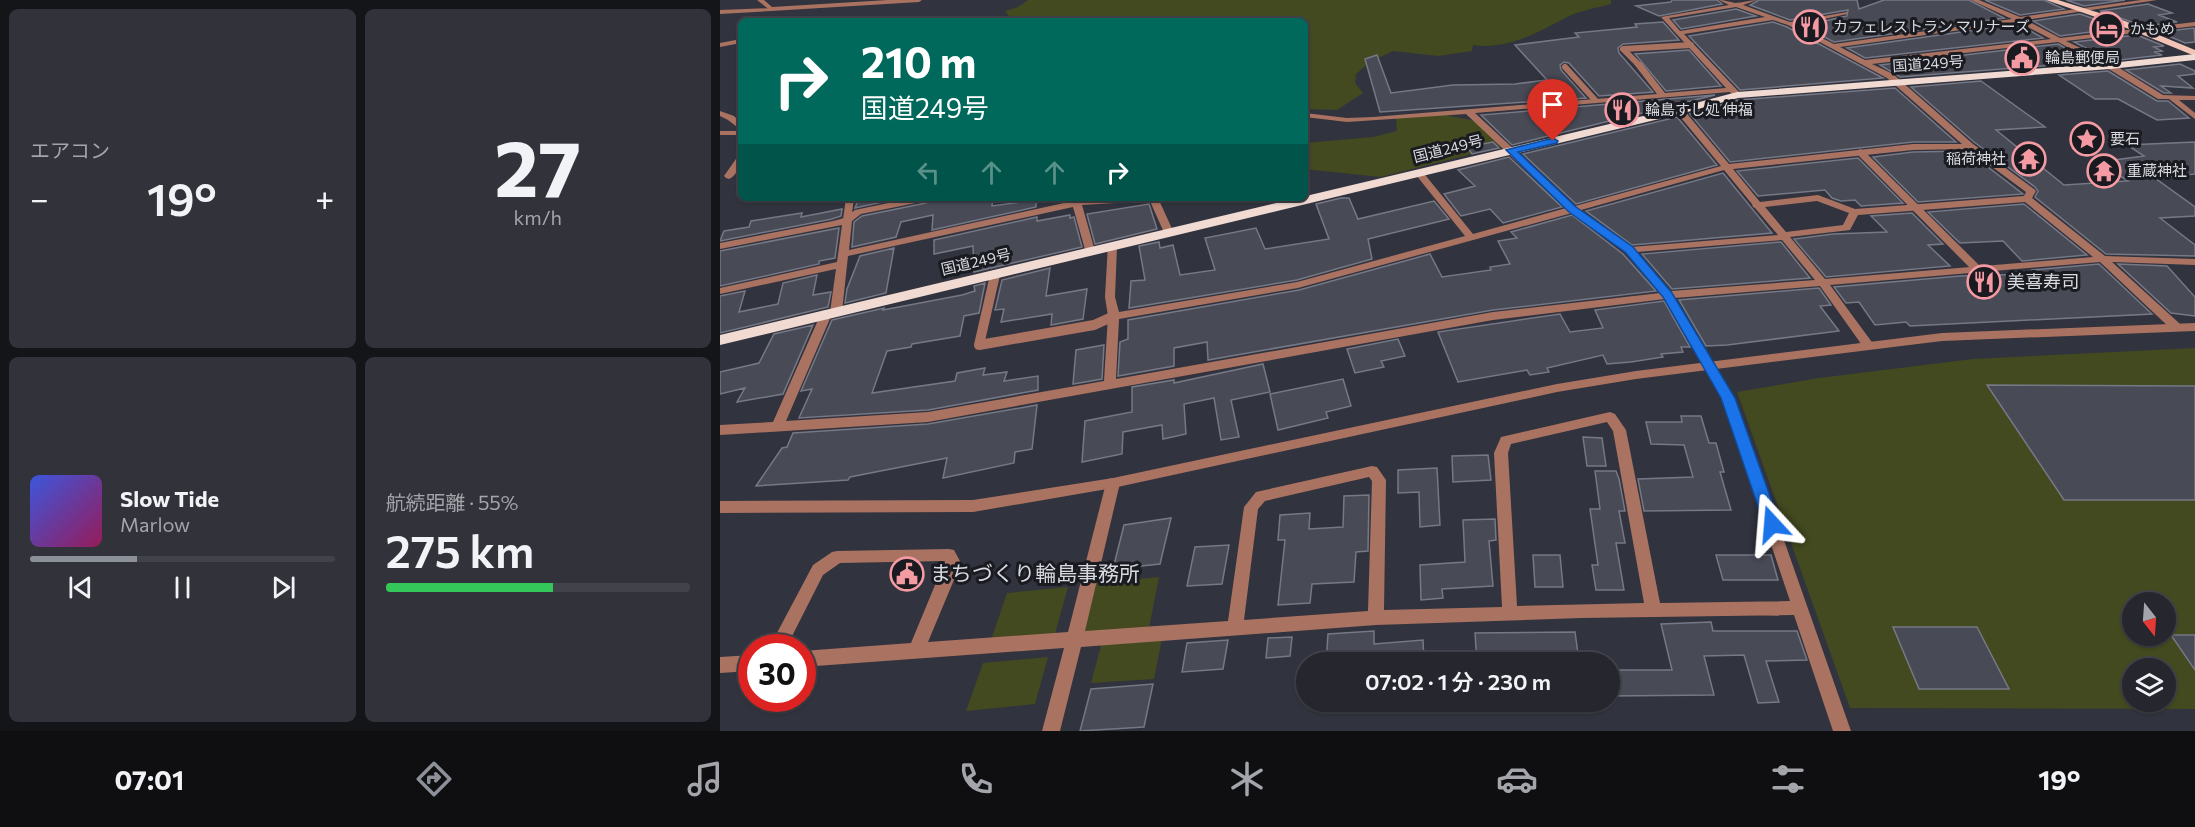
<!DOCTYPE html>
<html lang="ja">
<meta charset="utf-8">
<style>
:root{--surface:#25262e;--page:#31323a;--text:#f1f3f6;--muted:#a3a5aa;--line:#42434a;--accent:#8c9099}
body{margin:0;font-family:Commissioner,"Noto Sans JP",sans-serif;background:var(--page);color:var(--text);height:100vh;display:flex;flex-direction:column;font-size:22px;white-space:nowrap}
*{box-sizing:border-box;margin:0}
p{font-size:20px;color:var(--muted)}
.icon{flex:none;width:33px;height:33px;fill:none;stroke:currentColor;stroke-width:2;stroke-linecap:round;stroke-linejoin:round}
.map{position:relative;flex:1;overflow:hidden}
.side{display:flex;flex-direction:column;gap:9px;padding:9px;background:#141519;width:720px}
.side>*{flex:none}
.guide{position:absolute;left:18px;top:18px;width:570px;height:183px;border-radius:9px;box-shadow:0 2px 4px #0004,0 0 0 2px var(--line);background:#00695c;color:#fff;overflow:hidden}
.needle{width:39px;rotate:163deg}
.tools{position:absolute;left:1402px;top:592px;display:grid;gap:12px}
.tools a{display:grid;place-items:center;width:54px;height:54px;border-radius:50%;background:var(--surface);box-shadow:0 2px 4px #0004,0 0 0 2px var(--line);font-size:30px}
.speed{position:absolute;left:18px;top:634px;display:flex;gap:12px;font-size:30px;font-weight:700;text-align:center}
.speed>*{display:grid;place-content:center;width:78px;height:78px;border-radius:50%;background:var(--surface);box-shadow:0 2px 4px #0004,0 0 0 2px var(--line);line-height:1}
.speed .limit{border:9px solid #d22;background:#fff;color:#111}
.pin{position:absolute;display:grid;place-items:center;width:51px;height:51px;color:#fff;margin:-62px -26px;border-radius:50% 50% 50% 0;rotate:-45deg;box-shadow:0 0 6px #0007}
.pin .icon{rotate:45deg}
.me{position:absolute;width:66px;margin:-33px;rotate:341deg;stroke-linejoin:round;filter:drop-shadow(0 0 4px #0008)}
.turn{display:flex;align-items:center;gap:21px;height:126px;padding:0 24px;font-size:27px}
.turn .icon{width:78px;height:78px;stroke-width:2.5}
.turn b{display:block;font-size:42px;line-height:51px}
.lanes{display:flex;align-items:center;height:57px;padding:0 24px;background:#0003;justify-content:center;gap:30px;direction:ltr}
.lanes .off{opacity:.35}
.big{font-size:45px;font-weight:600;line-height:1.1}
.side .card{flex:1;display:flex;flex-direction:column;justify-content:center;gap:9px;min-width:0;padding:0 21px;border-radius:9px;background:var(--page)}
.side .dial{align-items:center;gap:0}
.dial b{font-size:78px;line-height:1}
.song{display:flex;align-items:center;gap:18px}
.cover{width:72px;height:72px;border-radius:9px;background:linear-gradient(135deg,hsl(230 70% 55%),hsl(330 70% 35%))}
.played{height:6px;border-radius:3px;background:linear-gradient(90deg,var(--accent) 35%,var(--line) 35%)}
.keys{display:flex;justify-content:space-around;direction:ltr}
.heat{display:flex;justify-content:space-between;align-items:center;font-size:33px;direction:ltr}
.charge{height:9px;border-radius:4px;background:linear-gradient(90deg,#34c759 55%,var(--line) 0)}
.side .tiles{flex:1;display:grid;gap:9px;grid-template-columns:repeat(2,1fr)}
.trip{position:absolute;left:576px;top:652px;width:324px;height:60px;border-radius:30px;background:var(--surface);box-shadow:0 2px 4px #0004,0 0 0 2px var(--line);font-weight:600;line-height:60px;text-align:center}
.menu{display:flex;height:96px;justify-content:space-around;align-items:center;background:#0f0f12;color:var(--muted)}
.menu .icon{width:42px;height:42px}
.menu .current{color:var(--accent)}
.menu b{font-size:27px;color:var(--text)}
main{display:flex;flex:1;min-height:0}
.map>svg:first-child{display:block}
</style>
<main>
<section class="side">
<div class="tiles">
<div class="card"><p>エアコン</p>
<div class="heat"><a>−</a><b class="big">19°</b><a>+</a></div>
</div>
<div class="card dial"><b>27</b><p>km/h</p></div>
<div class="card">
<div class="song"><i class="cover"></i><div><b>Slow Tide</b><p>Marlow</p></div></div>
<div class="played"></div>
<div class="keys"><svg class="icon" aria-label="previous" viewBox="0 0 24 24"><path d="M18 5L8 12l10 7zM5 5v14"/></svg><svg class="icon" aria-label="pause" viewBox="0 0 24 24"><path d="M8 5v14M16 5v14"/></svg><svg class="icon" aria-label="next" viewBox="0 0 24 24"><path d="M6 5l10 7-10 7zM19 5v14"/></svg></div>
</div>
<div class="card"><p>航続距離 · 55%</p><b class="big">275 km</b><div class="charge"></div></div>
</div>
</section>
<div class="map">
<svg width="1475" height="731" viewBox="0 0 1475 731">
<rect width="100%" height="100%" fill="#31333e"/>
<path fill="#434a1f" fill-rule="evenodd" d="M308,0H891V4C876,8 858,11 845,18C818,33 786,50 753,45L752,51L718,56L673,51L650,62L636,74L635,83L643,93L617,110L585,109V49L589,43L585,21L291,19L285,11L298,7Z
M725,115L756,121L780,147L660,177L585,169V143L653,137L677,131L676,116Z
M1475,348V709L1130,708L1017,392L1099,378L1253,359ZM1413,603H1446V636H1413ZM1413,669H1446V702H1413Z
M439,577L429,628L362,634L375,583Z
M348,587L335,634L271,640L287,593Z
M442,638L434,679L371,683L382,642Z
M328,657L315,704L246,711L263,663Z"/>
<path fill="#484a56" stroke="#767885" stroke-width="1.5" d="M952,0H997L1002,4L939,16L916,6L951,2Z
M1039,0H1137L1139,9L1164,0H1249L1284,18L1114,42L1083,26L1127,16L1128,10L1070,20L1030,5Z
M1265,0H1324L1344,9L1300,15Z
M1346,0H1405L1364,6Z
M1428,4L1452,13L1439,15L1457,22L1423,26L1380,11Z
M1016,9L1036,16L961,29L953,20Z
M1360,14L1401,28L1340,36L1313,21Z
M943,22L959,40L903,44L898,48L899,53L933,92L879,96L849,63L844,62L840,65L841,70L866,98L660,112L645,59L657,55L671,93L733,85L795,84L827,80L795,45L859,37L855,33L917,27L915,24Z
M1053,22L1067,27L1163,78L1020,90L969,36Z
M1298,24L1323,38L1145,58L1127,48Z
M1474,28L1475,42L1465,43L1439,32Z
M1417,35L1444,46L1434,47L1442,51L1434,52L1442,55L1391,61L1354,42Z
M1338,44L1371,62L1180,77L1160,65Z
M969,50L1001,86L946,91L915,54Z
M1460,64L1475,71V74L1458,76L1473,88L1441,86L1451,93H1444L1406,70Z
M1388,71L1437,101H1448L1469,118L1437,120L1398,99H1375L1339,75Z
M1261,81L1325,127L1276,130L1344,185L1408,181L1379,162L1424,156L1407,145L1475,142V174L1435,178L1475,207V216L1440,218L1475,245V256L1386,254L1315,197L1318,191L1315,187L1254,142L1191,87Z
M1175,88L1236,142H1193L1010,162L970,114L1018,100Z
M995,95L792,145L761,115Z
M957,117L997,165L856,204L803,154Z
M773,142L779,148L752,154L747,147Z
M1247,151L1303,194L1198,202L1153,157L1193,152Z
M789,157L842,207L783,223L770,209L741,216L724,194L755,186L738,170Z
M1138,158L1183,203L1141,206L1135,200L1121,201L1112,198L1105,190L1038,196L1017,171Z
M1003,173L1052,233L912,245L866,211Z
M139,198H181L135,208Z
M213,198H273L272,206L316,200V207L212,230L213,215L181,222L176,237L132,247L134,222L142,216L206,203Z
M621,198H629L638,219L714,201L729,219L648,239L652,259L577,280L409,308L411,281L425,280L419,246L439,242L440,248L453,245L460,275L495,270L485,238L536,228L545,249L609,239L596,204Z
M429,204L437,229L375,244L367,214Z
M1304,204L1367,255L1302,261L1283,241L1240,243L1208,212Z
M122,209L121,216L112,219L0,241L4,231L29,227L31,221L82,213L81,217Z
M1192,213L1223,244L1208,245L1230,266L1106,277L1074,239L1113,234L1167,232L1151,216Z
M350,215V218L354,217L362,247L254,272L253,246L214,254V240L317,217V221Z
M852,215L903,254L936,291L773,310L488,360L487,342L454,348V366L398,376L400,342L408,339V320L579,290L710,254L722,277L771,270L770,267L790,264L778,241L797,238L791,232Z
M119,228L115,258L99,261V264L0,286V251Z
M1061,242L1090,278L952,289L922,254Z
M174,248L166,293L125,303L127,289L140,256Z
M1379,264L1432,314L1190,326L1186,322L1155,325L1139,302L1126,303L1114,287L1240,276L1316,274L1312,270Z
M1398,264L1447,266L1475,297V316L1451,313Z
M330,268L326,296L367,289L363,319L331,325L332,314L281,322L284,309L275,310L282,280Z
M97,275L93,295L111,292L108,307L0,333V296L25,291L19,312L58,304L63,283Z
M265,283L259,313L244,316L240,336L192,344L191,347L167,351L152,393L235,381L237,373L265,368L263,375L287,372L284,381L318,376V390L208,410L79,418L92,389L81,391L112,320L164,308L163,310L242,295L255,291L254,286Z
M1099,288L1111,305L1100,306L1119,331L1007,345L986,346L959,300Z
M944,301L970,347H961L963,352L941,354L943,357L911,362L887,364L883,355L827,368L829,372L810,375L807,370L738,382L718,332L840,314L850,332L883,328L875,310Z
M93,325L63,394L17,402L25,388L0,394V372L39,363L54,334Z
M678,339L685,356L661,361L664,367L635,373L627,349Z
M384,345L382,379L353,384L356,350Z
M543,364L550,392L511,400L519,437L501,440L494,398L464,404L466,434L443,439L442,425L403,432L402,454L362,462L365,421L412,412V387L454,380V383Z
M623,379L631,406L606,412L608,418L558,430L550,394Z
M1267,385L1475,386V500H1344Z
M317,405L312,449L295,452L294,463L223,478L227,458L130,477L128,480L36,486L62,448L67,447L73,433L208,424Z
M961,416H981L989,443H996L1004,472H1000L1011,510L924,511L918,479L973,477L964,445L931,444L926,422H962Z
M863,437L882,438L886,466H867Z
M768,455L771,480L733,482L732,456Z
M717,468L720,525L700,527L699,492L678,493V470Z
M875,471H896L899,479L905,511H899L905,543H896L904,590H876L872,565H878L870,509H880Z
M649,495L648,551L636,552L634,582L592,584L590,603L558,605L565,540H558L560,515L590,513L589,529L623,527L624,496Z
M451,518L440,564L393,569L404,525Z
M775,519L776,540L769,541L773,586L722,589L723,598L701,600L700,565L745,562L743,520Z
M509,545L502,584L467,586L475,547Z
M813,555H840L843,587H815Z
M996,555H1051L1058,580H1003Z
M991,622L993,631H1077L1087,660L1046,661L1059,702L1038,703L1024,655L984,656L994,695L890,696V670H952L941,624Z
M1173,627H1257L1289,689H1199Z
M654,631V644L703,640L704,663H606L608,634Z
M855,632L859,661L757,663L755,633Z
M1451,635H1475V670Z
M572,637L570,656L546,658L548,638Z
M508,640L503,669L462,672L467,643Z
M433,684L424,727L360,731L371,689Z"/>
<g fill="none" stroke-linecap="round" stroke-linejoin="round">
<path stroke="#aa7261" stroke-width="6" d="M918,64L903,49L971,45
M845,67L875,100"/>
<path stroke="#aa7261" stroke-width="8" d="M127,220L130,198"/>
<path stroke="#aa7261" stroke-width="10" d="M275,275L259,345L374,325L394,316"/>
<path fill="#aa7261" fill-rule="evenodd" d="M1140,149L1143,150L1262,268L1263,270L1262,272H1254L1137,154L1136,152Z"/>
<path fill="#aa7261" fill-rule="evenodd" d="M999,0C1005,0 1009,2 1015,3C1022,3 1030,0 1037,0L1023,5L1070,22L1127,12V14L1076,25L1114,44L1292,19L1251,0H1259L1300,17L1421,0H1437L1306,20L1340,38L1475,22V26L1346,41L1393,64L1443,95L1475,96V100H1459L1475,113V119L1449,99H1438L1387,68L1338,42L1152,64L1173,74L1253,144L1314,189L1316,191L1312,198L1385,256L1475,259V265L1392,262L1459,323L1461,326L1459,329H1451L1380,262L1110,285L1154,345L1148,349L1144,348L1100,286L955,298L1014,398L1131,731H1113L1074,615L861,618L656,625L361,647L340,731H322L344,648L82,667V651L191,643L225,561L120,563L103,575L66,648H49L93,565L112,552L117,551L229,549L234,550L241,563L208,642L348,632L386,483L388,479L393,478L398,479L400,483L365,631L508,621L524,507L536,492L652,466L657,467L666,480L664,610L782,607L774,453L781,437L890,412L895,414L906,430L940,603L1070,601L1002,398L945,299L773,320L208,422L0,435V425L53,422L102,311L106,310L112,314L66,421L208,412L384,381L388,316L385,297L388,244H396L397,246L395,297L399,312L577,282L745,236L696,175L695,173L699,170L702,171L753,234L846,208L746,114L627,122L585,117V113L627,118L653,117L937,94L914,64L918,62H921L945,93L1006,88L941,17L1009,5ZM1016,7L1045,17L960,31L949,18ZM1053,20L1068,25L1167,78L1242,144H1193L1009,164L963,109H957V113L1001,166L855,206L755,113L1010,92L1013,96H1019V92L964,34ZM1298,22L1331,39L1145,60L1120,47ZM1248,149L1306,192L1304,196L1135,209L1098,195L1040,202L1013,169L1193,150ZM1004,170L1032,204L1033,207L1035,208L1058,235L911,247L861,210ZM1097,201L1129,213L1123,225L1066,232L1045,207ZM1305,202L1373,257L1105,279L1070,237L1130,230L1138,215ZM852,213L905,252L940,293L773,312L396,379L399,319L578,288ZM1062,240L1095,280L951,291L917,252ZM887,422L893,431L924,603L797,606L788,453L791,444ZM649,477L652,481L648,611L524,620L538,509L545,501Z
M53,8L54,9L51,11L0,14V10Z
M21,39V43L0,47V43Z
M0,111L14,116L21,123V130L8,120L0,116Z
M0,131H21V135H0Z
M21,155C21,164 18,175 9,179L6,178L4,176L18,156Z
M192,198H211L206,201L141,214L132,221L129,250L344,203L328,198L357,200L438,198L454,233L449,236L445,235L430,201L362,205L375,251L370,254L366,253L353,207L128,256L122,312L116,316L110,312L116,269L0,294V288L117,262L122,225L0,249V243L113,221L124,218L135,210Z
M32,655V671L0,673V657Z"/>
<path fill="#aa7261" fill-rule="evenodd" d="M37,0H44L52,7L168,0H202L199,2L51,11Z
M1475,323V331L1222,341L916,379L837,392L393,488L253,512L0,513V501L253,500L393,478L837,384L916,371L1222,333Z"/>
<path fill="#f3c4b6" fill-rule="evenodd" d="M1326,0H1338L1405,21L1475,50V56L1399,25Z"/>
<path fill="#f1dad2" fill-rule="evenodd" d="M1475,54V60L1390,69L1018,98L960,114L0,345V335L957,108L1017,92L1390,63Z"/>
</g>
<path fill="#1a73e8" stroke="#114b97" stroke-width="1.5" d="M833,138L838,141L837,143L798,152L856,207L913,247L952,293L1015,398L1060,524L1058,529L1052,531L1046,529L1044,524L1001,398L943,297L905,252L849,212L786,150Z"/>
<defs>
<symbol id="restaurant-ring" viewBox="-11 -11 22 22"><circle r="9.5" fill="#1a1b20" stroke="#f49aa3" stroke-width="1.5"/><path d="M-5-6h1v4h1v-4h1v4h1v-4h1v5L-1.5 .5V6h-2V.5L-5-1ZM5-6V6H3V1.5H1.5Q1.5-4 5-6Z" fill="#f49aa3"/></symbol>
<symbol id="hotel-ring" viewBox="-11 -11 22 22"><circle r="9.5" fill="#1a1b20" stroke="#f49aa3" stroke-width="1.5"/><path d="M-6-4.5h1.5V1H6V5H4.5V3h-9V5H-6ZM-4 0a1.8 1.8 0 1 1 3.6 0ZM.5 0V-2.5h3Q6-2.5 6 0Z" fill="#f49aa3"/></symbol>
<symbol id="civic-ring" viewBox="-11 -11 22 22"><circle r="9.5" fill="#1a1b20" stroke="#f49aa3" stroke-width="1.5"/><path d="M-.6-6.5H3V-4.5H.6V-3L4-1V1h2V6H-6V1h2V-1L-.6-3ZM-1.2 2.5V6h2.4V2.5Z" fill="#f49aa3"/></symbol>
<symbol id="sight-ring" viewBox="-11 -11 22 22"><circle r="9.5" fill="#1a1b20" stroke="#f49aa3" stroke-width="1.5"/><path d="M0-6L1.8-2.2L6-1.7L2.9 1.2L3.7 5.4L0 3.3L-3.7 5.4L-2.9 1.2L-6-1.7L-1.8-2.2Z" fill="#f49aa3"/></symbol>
<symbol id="temple-ring" viewBox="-11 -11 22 22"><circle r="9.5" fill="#1a1b20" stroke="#f49aa3" stroke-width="1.5"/><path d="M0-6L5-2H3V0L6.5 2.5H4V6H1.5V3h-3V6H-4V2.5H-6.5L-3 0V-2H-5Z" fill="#f49aa3"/></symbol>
</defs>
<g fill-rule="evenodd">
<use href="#restaurant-ring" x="1071" y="8" width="38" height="38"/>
<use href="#hotel-ring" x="1368" y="10" width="38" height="38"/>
<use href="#civic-ring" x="1283" y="39" width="38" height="38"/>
<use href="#restaurant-ring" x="883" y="91" width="38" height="38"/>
<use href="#sight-ring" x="1348" y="120" width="38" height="38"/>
<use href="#temple-ring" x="1290" y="140" width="38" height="38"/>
<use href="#temple-ring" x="1365" y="152" width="38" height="38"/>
<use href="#restaurant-ring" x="1245" y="263" width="38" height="38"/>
<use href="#civic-ring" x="168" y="555" width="38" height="38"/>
</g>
<g text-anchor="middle" stroke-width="6" stroke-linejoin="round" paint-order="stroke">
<g font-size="15" fill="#d8dae1" stroke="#1a1b20" text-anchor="start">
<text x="1113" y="32">カフェレストラン マリナーズ</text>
<text x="1410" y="34">かもめ</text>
<text x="1325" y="63">輪島郵便局</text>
<text x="925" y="115">輪島すし処 伸福</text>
<text x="1390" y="144">要石</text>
<text x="1286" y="164" text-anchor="end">稲荷神社</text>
<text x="1407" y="176">重蔵神社</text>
</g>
<g font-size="15" fill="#d8dae1" stroke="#1a1b20">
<text transform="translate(1208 64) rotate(-4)" y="5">国道249号</text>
<text transform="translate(728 149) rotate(-14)" y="5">国道249号</text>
<text transform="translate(256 262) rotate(-13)" y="5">国道249号</text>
</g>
<g font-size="18" fill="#d8dae1" stroke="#1a1b20" text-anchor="start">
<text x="1287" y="288">美喜寿司</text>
</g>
<g font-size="21" fill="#d8dae1" stroke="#1a1b20" text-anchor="start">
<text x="210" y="581">まちづくり輪島事務所</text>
</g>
</g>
</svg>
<div class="tools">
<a><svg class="needle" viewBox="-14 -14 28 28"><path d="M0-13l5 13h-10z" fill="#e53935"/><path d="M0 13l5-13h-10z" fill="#a3a5aa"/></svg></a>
<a><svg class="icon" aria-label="layers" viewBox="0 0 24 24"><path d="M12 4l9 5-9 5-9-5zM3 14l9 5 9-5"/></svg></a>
</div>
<div class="speed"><div class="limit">30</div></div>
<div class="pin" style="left:833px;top:141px;background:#d93025"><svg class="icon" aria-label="arrive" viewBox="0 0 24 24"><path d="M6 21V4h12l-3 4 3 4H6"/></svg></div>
<svg class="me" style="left:1052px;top:524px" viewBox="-20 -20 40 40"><path d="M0-17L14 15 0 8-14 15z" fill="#1a73e8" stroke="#fff" stroke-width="4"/></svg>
<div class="trip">07:02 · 1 分 · 230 m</div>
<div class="guide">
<div class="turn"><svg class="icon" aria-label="right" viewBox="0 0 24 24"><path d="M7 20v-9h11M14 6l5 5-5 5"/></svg><div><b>210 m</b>国道249号</div></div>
<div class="lanes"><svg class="icon off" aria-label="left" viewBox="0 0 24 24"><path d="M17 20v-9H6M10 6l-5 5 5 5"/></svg><svg class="icon off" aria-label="ahead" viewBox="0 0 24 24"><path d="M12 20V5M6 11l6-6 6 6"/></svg><svg class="icon off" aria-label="ahead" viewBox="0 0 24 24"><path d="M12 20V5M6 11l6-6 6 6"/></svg><svg class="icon" aria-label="right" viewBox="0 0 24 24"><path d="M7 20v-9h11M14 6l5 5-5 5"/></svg></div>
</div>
</div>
</main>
<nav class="menu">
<b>07:01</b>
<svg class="icon current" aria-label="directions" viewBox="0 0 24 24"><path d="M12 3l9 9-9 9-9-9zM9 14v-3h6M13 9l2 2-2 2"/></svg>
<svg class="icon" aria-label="music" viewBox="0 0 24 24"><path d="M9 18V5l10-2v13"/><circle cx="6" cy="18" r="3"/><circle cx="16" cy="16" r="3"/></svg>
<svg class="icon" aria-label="phone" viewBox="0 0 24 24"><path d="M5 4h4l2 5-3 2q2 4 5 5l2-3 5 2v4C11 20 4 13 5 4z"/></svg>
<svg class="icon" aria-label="climate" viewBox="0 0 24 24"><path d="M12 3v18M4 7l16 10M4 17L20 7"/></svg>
<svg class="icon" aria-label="car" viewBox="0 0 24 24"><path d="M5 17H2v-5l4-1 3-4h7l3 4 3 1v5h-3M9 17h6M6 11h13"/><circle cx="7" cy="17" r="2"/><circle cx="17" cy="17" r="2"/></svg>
<svg class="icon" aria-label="filters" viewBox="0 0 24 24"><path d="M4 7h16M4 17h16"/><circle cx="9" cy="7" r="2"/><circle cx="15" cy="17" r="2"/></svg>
<b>19°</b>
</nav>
